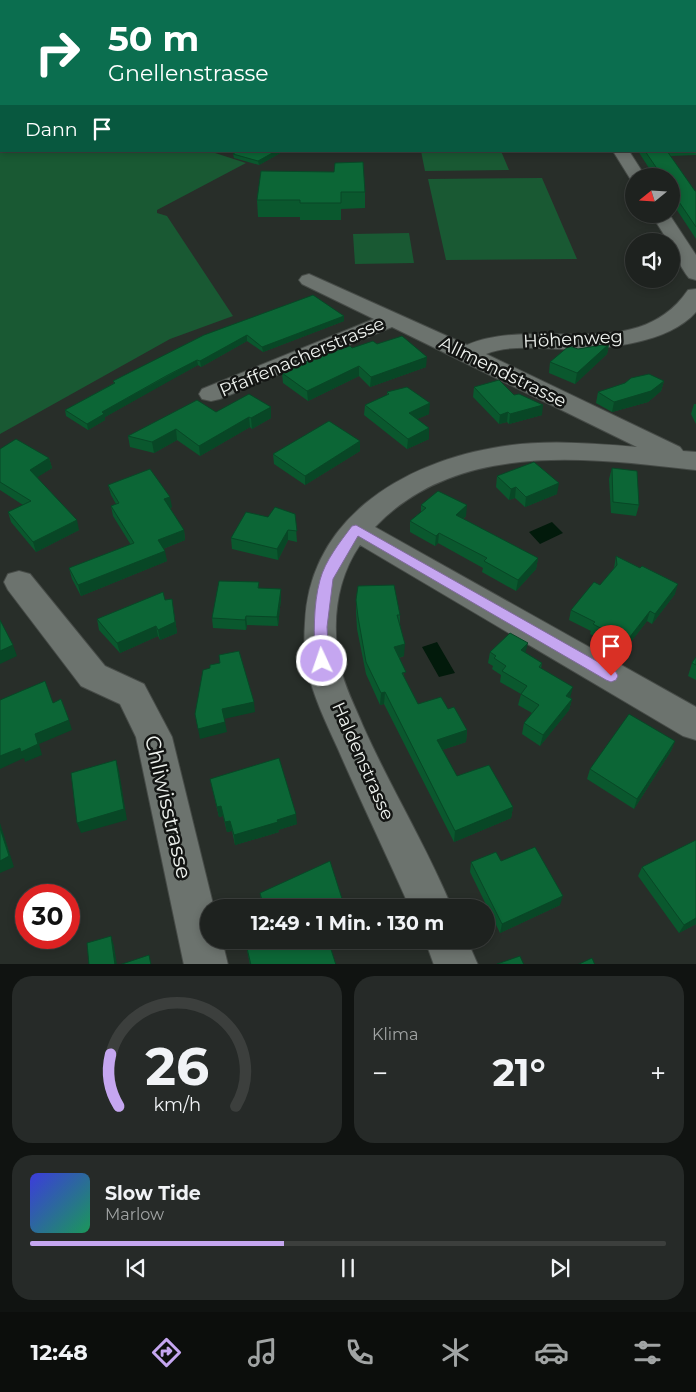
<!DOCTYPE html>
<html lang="de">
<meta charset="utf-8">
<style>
:root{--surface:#1e221f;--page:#262a28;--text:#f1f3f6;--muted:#a1a4a4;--line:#3c3f3d;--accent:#c5a6f0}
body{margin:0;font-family:Montserrat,sans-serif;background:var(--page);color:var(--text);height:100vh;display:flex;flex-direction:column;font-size:19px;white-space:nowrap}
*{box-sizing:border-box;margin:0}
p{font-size:16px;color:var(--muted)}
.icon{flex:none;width:28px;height:28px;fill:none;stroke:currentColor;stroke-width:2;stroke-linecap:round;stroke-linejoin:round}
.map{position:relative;height:964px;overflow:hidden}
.details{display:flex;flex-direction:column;gap:12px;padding:12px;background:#101311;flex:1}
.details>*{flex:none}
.top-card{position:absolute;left:0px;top:0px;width:696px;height:152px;box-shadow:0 2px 8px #0003,0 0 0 1px var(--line);background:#0b6e4f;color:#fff;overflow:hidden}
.needle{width:32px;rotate:252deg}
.fabs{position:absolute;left:625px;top:168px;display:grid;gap:10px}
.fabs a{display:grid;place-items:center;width:55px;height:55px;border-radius:50%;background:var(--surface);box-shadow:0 2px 8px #0003,0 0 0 1px var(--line);font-size:25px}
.speed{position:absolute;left:15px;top:884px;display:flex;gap:10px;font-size:25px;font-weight:700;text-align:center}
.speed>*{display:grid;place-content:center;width:65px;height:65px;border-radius:50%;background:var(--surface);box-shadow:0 2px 8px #0003,0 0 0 1px var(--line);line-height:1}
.speed .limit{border:8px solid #d22;background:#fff;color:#111}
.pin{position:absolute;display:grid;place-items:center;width:42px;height:42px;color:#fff;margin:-51px -21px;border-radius:50% 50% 50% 0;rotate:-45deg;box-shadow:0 0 5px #0007}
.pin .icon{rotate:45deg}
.me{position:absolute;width:55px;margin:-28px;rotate:357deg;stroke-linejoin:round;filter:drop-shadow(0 0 4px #0008)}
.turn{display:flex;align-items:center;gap:18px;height:105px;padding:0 25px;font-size:22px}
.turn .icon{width:65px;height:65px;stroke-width:2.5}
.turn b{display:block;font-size:35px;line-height:42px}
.then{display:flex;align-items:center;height:48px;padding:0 25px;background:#0003;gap:10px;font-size:19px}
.big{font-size:38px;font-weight:700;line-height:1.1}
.details .card{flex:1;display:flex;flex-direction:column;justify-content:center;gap:8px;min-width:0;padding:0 18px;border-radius:20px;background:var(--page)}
.details .dial{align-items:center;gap:0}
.dial svg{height:130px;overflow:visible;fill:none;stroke:var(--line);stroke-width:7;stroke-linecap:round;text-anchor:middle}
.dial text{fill:var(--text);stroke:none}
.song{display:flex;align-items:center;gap:15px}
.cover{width:60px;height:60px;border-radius:8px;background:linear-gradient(135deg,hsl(240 70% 55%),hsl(150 70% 35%))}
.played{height:5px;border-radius:2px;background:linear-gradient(90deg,var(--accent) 40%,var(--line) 40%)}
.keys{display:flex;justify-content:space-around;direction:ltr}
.heat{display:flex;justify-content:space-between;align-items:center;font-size:28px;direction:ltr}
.details .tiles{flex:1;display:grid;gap:12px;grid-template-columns:1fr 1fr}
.card:last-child{grid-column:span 2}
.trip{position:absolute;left:200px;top:899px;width:295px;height:50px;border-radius:25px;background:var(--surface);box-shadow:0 2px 8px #0003,0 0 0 1px var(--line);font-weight:700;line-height:50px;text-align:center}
.tab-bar{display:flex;height:80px;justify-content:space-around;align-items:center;background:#0c0e0c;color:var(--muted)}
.tab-bar .icon{width:35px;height:35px}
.tab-bar .current{color:var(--accent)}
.tab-bar b{font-size:22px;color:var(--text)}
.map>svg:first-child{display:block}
</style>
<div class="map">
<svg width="696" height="965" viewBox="0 0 696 965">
<rect width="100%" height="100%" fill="#282e29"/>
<path fill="#195933" d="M0,0H696V89L695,1H1V151H209L246,163L157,210V213L167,216L233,316L170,339L0,434Z
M421,151H501L509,170L425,171Z
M542,178L577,259L446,260L428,179Z
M409,233L414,263L355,264L353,234Z"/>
<path fill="#021a0b" d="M552,522L563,533L540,544L529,532Z
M437,642L455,673L439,677L422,647Z"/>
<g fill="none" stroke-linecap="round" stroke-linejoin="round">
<path stroke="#021a0b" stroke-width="3" d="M48,0L50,1"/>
<defs>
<path id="minor" d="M613,151H629L645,176H634V180H631Z
M651,214H669L696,255V280L689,278C683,271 671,250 671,241H668Z
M309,274L467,345C537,315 637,365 688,290L696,289V312C667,345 599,350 558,349C536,348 507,345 486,354L680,447L683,451L696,452V470C588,458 458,440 375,527L696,707V740L683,736L360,545C336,580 331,624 340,665C344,686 355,706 363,726C390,787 426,845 452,908H410C386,854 361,802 338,749C326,723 313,696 307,668C304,653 304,638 305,623C309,520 401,464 493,448C540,439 589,443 637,447L392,327L220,399L211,401L202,399L199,394L202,389L374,319L302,284L299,280L302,276Z
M19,571L30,574L105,666L144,684L172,737L214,908H209V940H222L228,965H184L136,737L120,704L81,686L8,590L4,582L8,574Z
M425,940H467L478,965H434Z"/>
</defs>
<use href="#minor" stroke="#464b47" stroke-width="2"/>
<use href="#minor" fill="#6c736e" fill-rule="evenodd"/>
</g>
<path fill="#0a582e" d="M695,105H696V155L670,156L695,191H696V239L671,201V176H654L638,151H695Z
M238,151H284L259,165L234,158L233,154Z
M261,171L365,192V208L341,209V220H300V217H258L257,200Z
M344,316V321L263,352L247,341L201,367L198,365L167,382L105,417V420L88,430L66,416L65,410L114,383L113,381L204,335Z
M377,344L426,367L370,387L359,376L308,401L283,383L282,373L352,348Z
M609,344L607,354L575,384L549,373L550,362L578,349Z
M664,381L661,391L648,402L612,412L596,403L598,392Z
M474,387L514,395L542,415L509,424L507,422L499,424L473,397Z
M387,392L429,414L417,419L429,428V439L407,449L364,415L365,405L387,395Z
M694,404H696V424L691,414Z
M216,412L271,418L252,429L250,427L200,456L177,440L154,453L130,447L128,436Z
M360,441V451L305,485L274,464L273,454Z
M0,449L49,458L52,468L37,477L79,530L36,552L11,522L8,512L23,505L0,490Z
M612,468L639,505L636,516L611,513L609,479Z
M497,476L557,494L525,507L515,498L509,500L496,487Z
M108,485L172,507L170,508L184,530L185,540L163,549L167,561L81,596L72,579L69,568L131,545L113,516L111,506L116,504L111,495Z
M421,505L466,516L463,519L538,558L536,569L516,591L482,572L483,568L438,543L435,546L410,532V521L421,512Z
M295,514L297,542L288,540L278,560L232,549L231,538L268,517Z
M616,556L675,594L652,624L647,621L623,652L590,634L591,631L569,620L571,610L600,585L614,568Z
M259,582V588L281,598L278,626L247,625L246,630L213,628L212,618Z
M172,599L177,633L160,640L158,636L120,653L99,630L97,619L165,600Z
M356,600L400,615V624L404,656L399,658L405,679L418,704L448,709L467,730L466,742L442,750L457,776L513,807L511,818L454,842L384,704L380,705L366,674L357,629L356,612Z
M490,652L526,653L542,663L541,669L572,699L569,710L540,746L522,734L524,723L532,713L518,705L521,694L500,682L501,675L492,669L493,666L488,663Z
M696,657V680L688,676L692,663Z
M675,741L671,751L634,809L587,779L590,769Z
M210,779L297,824L278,830L279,832L235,845L232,831L227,832L223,816L219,817Z
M471,862L560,905L500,933L470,872Z
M642,867L696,924L679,933L638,876Z
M260,893L344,908H262Z
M245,940H328L336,965H250Z"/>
<path fill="#084726" d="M276,151H284L259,165L258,161Z
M344,316V321L263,352L262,347Z
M247,335V341L201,367L200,361Z
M609,344L607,354L575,384L577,373Z
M427,357L426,367L370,387L371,377Z
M197,360L198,365L105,417V420L88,430L87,424L102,412Z
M359,366V376L308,401L307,391Z
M664,381L661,391L648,402L612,412L614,402Z
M430,403L429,414L408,423L409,413Z
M543,405L542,415L509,424L510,414Z
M271,407V418L252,429L251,418Z
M508,412L507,422L499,424L500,415Z
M249,417L250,427L200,456L199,446Z
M429,428V439L407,449L408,439Z
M176,429L177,440L154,453L152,442Z
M360,441V451L305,485V476Z
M49,458L52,468L33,480L30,470Z
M559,483L557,494L525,507L526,497Z
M516,487L515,498L509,500L511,489Z
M170,497L172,507L166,510L164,499Z
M467,505L466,516L455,526L456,515Z
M77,520L79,530L36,552L33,542Z
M184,530L185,540L160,550L158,540Z
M288,530V540L278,560L277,549Z
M439,533L438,543L435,546L436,536Z
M165,551L167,561L81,596L78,585Z
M538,558L536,569L516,591L518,580Z
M678,584L675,594L652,624L655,614Z
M281,589V598L278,626L277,617Z
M172,599L177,633L160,640L158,630Z
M650,611L647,621L623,652L626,642Z
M246,616L247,625L246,630L245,620Z
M156,626L158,636L120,653L117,643Z
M528,643L525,654L521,650Z
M405,644L404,656L393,659L394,647Z
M13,645L17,656L0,664V651Z
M573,687L570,698L566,696Z
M385,692L384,704L380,705L381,693Z
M572,699L569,710L540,746L543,735Z
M254,702L255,712L224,719L222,709Z
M69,720L72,730L39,744L42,755L25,762L24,758L0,769V756L35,734Z
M225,722L227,732L200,739L198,729Z
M467,730L466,742L436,752L437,740Z
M675,741L671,751L634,809L637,799Z
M116,760L119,771L127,820L81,833L77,823Z
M221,806L223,816L219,817L217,807Z
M513,807L511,818L454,842L455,831Z
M296,814L297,824L278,830L279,832L235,845L234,835L277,820Z
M230,821L232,831L227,832L225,822Z
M0,823L14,867L0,873Z
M563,896L560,905L500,933L502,924Z
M696,918V924L679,933L684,925Z
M111,936L114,946L117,965H115Z"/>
<path fill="#0c6636" stroke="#084726" d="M695,105H696V148H695Z
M238,151H276L258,161L233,154Z
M645,151H667L695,191H696V227L671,190V176H662Z
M363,162L365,192H341V203H300V200H257L261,171L334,172L335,163Z
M313,295L344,316L262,347L247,335L200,361L197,360L166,376L102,412L104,414L87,424L65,410L115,383L113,381L204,335Z
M402,336L427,357L371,377L359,366L307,391L282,373L312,359L350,346L352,348L373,341L377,344Z
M609,344L577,373L550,362L569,346L578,349Z
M649,374L664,381L651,391L614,402L598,392L625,383L631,378Z
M499,380L514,395L519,394L543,405L510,414L508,412L500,415L474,387Z
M407,387L430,403L409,413L429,428L408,439L365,405L389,394L387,392Z
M249,394L271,407L251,418L249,417L199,446L176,429L152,442L128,436L197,400L216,412Z
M329,421L360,441L305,476L273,454Z
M16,439L49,458L30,470L77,520L33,542L8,512L31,501L0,482V449Z
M534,462L559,483L526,497L516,487L511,489L497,476Z
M612,468L637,471L639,505L613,502Z
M150,469L170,497L164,499L184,530L158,540L165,551L78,585L69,568L134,543L111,506L119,503L108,485Z
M438,491L467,505L456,515L538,558L518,580L484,561L487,558L439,533L436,536L410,521L426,508L421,505Z
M275,507L295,514L297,531L288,530L277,549L231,538L246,512L268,517Z
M616,556L640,568L642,566L678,584L655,614L650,611L626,642L593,624L595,622L571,610L594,582L600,585L617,565Z
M219,581L259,582L258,588L281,589L277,617L246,616L245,620L212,618Z
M394,585L400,615H397L405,644L394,647L406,672L402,673L418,704L441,697L448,709L454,707L467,730L437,740L457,776L489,765L513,807L455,831L385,692L381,693L366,662L358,617L356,600L358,586Z
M163,592L165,600L172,599L175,622L158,630L156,626L117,643L97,619Z
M0,620L13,645L0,651Z
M510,633L528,643L521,650L542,663L539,667L573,687L566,696L572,699L543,735L524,723L539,705L521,694L527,686L502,671L506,666L494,658L496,656L490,652Z
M239,651L254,702L222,709L225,722L198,729L195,714L203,670L210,668V665L220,663L219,655Z
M696,657V665L692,663Z
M45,681L53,703L61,699L69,720L35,734L38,744L21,752L20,748L0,756V700Z
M629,714L675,741L637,799L590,769Z
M279,758L296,814L277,820L278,822L234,835L230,821L225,822L221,806L217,807L210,779Z
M116,760L124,809L77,823L71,773Z
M0,828L9,856L0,861Z
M696,840V918L684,925L642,867Z
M535,847L563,896L502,924L471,862L496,852L501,861Z
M330,861L344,905L336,908H264L260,893Z
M111,936L115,965H89L87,943Z
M245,940H328L336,965H251Z
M149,955L151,965H119Z
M520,956L524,965L497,964Z
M592,958L595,965H577Z"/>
<path fill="#c5a6f0" stroke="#806c9c" d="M356,525L616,672L618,676L616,680L611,682L606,680L358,536L333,579L327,627L329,661L327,665L322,667L317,665L315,661C314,634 313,606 320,580C325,561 340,542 352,526Z"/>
<g text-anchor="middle" stroke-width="5" stroke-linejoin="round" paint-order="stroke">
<g font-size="18" fill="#eff3ef" stroke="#131513">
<text transform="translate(573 339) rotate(-3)" y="6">Höhenweg</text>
<text transform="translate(302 357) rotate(-23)" y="6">Pfaffenacherstrasse</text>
<text transform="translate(503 372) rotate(26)" y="6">Allmendstrasse</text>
<text transform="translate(363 761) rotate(66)" y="6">Haldenstrasse</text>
</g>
<g font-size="21" fill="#eff3ef" stroke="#131513">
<text transform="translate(168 807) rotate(77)" y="7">Chliwisstrasse</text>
</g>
</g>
</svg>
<div class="fabs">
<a><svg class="needle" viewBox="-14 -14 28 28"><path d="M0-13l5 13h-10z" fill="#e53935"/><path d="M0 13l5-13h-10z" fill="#a1a4a4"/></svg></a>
<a><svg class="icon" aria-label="sound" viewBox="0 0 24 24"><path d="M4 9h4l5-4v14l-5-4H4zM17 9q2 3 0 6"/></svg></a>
</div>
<div class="speed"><div class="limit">30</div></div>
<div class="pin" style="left:611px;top:676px;background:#d93025"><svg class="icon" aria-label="arrive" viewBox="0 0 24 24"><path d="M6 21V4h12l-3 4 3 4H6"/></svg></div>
<svg class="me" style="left:322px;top:661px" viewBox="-20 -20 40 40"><circle r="17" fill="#c5a6f0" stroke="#fff" stroke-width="3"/><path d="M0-11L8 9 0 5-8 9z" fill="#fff"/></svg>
<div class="trip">12:49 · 1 Min. · 130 m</div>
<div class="top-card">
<div class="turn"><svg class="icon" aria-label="right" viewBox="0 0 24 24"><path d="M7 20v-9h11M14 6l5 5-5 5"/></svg><div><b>50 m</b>Gnellenstrasse</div></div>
<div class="then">Dann<svg class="icon" aria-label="arrive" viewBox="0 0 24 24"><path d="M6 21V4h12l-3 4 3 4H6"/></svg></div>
</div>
</div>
<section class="details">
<div class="tiles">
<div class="card dial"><svg viewBox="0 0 100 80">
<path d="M14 69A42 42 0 1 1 86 69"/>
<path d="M14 69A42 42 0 0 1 9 37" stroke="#c5a6f0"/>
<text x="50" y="56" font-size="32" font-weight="700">26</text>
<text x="50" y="72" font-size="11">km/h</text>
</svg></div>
<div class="card"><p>Klima</p>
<div class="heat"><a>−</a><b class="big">21°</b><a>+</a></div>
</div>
<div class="card">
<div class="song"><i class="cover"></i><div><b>Slow Tide</b><p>Marlow</p></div></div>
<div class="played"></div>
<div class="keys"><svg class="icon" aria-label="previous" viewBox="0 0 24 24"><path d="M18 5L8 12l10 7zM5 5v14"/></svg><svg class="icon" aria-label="pause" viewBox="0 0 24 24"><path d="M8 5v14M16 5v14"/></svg><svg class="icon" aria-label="next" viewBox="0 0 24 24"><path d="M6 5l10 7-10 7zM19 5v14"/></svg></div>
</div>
</div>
</section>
<nav class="tab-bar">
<b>12:48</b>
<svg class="icon current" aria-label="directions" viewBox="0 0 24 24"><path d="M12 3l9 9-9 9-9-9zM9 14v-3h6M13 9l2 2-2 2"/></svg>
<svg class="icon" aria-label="music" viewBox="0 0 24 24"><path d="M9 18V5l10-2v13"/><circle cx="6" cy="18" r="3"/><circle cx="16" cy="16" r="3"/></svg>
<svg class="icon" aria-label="phone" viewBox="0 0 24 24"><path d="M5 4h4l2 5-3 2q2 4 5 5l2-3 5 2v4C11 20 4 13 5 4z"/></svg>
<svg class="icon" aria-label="climate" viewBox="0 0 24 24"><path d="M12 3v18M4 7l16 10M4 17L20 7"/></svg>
<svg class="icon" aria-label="car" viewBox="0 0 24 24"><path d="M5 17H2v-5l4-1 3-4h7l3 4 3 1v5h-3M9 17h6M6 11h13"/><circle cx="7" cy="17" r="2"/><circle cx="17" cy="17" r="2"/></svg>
<svg class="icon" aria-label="filters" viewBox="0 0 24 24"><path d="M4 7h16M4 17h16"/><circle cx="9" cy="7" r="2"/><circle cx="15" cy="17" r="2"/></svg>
</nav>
